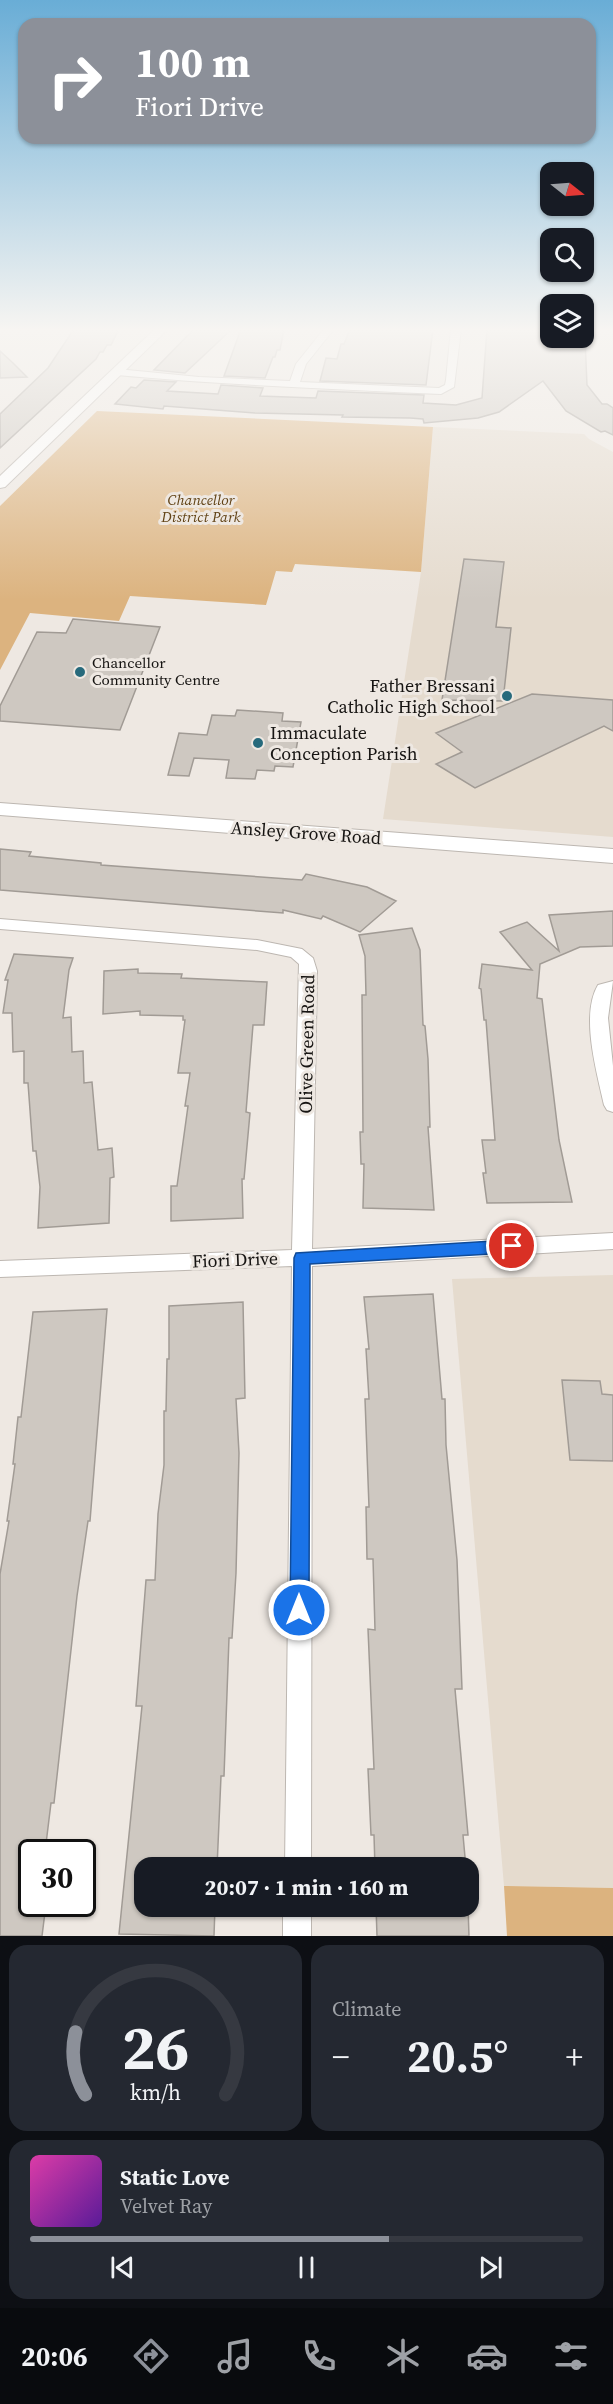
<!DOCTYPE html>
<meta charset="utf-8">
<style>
:root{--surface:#171b24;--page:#242831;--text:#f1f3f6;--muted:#9ea1a6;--line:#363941;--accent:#8c9099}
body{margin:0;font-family:"Source Serif 4",serif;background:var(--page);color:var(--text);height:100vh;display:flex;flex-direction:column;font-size:22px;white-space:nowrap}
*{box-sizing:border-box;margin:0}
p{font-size:20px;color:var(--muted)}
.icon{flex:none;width:33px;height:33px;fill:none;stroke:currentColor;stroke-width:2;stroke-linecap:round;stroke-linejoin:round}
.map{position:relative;height:1936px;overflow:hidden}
.drawer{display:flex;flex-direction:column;gap:9px;padding:9px;background:#0d0f14;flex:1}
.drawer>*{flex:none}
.banner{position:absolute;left:18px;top:18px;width:578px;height:126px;border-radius:18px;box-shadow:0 2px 4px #0004;background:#8c9099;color:#fff;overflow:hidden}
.needle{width:39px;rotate:107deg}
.fabs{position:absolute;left:540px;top:162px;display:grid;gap:12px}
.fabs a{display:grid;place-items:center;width:54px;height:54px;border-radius:12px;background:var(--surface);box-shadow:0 2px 4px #0004;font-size:30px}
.speed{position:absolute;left:18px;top:1839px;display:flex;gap:12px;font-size:30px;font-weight:700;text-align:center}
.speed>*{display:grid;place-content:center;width:78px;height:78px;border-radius:50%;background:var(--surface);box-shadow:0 2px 4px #0004;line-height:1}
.speed .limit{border:3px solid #111;border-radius:9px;background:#fff;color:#111}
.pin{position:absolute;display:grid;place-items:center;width:51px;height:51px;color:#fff;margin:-26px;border:3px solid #fff;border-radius:50%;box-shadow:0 2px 6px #0007}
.me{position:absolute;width:66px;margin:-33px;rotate:0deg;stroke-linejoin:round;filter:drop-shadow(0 0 4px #0008)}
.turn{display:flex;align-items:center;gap:21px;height:126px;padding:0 18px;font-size:27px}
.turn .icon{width:78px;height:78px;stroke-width:2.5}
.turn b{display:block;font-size:42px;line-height:51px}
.big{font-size:45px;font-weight:700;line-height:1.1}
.drawer .widget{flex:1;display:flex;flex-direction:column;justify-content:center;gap:9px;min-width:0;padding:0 21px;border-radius:18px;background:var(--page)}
.drawer .dial{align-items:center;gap:0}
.dial svg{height:156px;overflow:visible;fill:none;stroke:var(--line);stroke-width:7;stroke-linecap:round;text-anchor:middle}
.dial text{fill:var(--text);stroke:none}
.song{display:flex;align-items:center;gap:18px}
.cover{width:72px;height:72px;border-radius:9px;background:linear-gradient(135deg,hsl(320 70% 55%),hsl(270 70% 35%))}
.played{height:6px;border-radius:3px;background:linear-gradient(90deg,var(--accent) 65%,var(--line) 65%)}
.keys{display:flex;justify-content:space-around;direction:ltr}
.heat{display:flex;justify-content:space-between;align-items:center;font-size:33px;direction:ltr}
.drawer .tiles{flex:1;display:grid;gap:9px;grid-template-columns:1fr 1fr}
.widget:last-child{grid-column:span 2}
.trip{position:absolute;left:134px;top:1857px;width:345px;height:60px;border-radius:18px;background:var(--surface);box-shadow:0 2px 4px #0004;font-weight:700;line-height:60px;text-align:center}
.tabs{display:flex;height:96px;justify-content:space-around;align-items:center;background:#090b0e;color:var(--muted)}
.tabs .icon{width:42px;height:42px}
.tabs .on{color:var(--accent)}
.tabs b{font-size:27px;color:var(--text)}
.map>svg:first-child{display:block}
</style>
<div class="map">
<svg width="613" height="1936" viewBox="0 0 613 1936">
<rect width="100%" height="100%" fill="#eee8e2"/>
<path fill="#e5dbce" d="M433,427L584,434L589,439L613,452V837L383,819L421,572Z
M613,1275V1888L504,1886L452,1279Z"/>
<path fill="#dcb37f" d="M97,411L433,427L421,572L295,564L292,572L276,571L266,605L130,596L119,621L30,613L0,670V506Z
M504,1886L613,1888V1936H507Z"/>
<path fill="#cec8c1" stroke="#a19b95" stroke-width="1.5" d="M74,329H119L111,345H107L103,352H100L96,359L0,448V414L48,368Z
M194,329H232L185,373L154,370Z
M241,329H284L280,350H277L275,357H273L265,378L224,376Z
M350,329H433L426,385L320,381L326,358L337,359L341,344H344Z
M487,329H550V338H585L587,385L602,404H607L613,408V435L605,431L601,432L566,411L543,381L499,412L478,418L424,423L423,419L410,418L342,417L343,415L255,413L164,406L163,409L115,404L131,387L136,388L144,380L176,382L167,391L218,394L221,385L263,388L260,396L316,398L318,391L424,395L423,403L456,405L482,398Z
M0,351L13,363L27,377L0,378Z
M464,559L504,562L496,627L511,628L503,701L442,700Z
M73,619L160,627L120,730L0,721V706L37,632L66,633Z
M532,694L613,700V731L604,726L475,788L436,764L462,752L436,733Z
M237,710L283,713L282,721L301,722L293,767L275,766L274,771L257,770L255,779L226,778L229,760L194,758L189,776L168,775L179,733L207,735L212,715L235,716Z
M0,849L31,852L29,856L101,863V865L302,880L306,874L367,887L396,901L360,932L323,916L321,919L283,910V913L0,890Z
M613,911V946L580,947L540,964L537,998L542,999L559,1140L572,1202L487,1203L483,1173H486L482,1140H495L486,1020H484L481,989L479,988L482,964L532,970L500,932L527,922L559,951L549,915Z
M412,928L420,950L423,1025L425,1026L428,1059L430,1127H428L434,1210L363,1208L364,1164H361L360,1132H363L362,995H366L365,956L359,935Z
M14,954L73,958L69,970L63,1018L71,1017L72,1052L83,1051L84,1083L92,1082L98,1150L112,1148L114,1177L110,1178L109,1223L38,1228L40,1187L36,1151H33L28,1083H24V1051L13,1052L12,1013H3L8,980H5Z
M138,969V973L182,974L181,978L267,982L264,1025H253L246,1112L250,1113L244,1179H242L243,1218L171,1221V1186H177L188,1106H185L190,1073H178L185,1020H183V1016L140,1015V1011L103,1014L104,971Z
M433,1294L442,1399H445L446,1445L457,1560L462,1689H455L468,1835H463L466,1868H375L374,1835H371L368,1769H374L368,1629L375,1630L373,1559H367L366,1507H369L365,1399H369L366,1349H369L364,1297Z
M243,1302L245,1398L236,1399L239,1453L236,1573L232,1638H229L224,1776H221L217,1868H144V1906H215L214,1936L119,1934L142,1706H136L146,1580H155L158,1514L164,1465V1411H166L167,1359H169V1306Z
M107,1309L90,1521H88L77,1596L54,1803H51L45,1852H32V1904H46L42,1936H0V1574L9,1521H7L15,1464H13L18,1417H21L33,1312Z
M562,1380L600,1381L602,1394L613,1395V1461L570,1460Z
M376,1906H468L469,1936H377Z"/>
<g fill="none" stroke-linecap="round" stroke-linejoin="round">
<defs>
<path id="street" d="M324,329H334L306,364L300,382L439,388L445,385L446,380L451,329H461L454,387L441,394C333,389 225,385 117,375L112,372L117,369L199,377L290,381L296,364Z
M0,919L257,940L302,949L313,958L317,971L312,1249L613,1233V1249L312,1266L311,1868H285L292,1266L0,1277V1261L292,1250L299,964L291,957L257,950L0,929Z
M613,981L608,1018L613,1066V1112L607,1110L604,1105C597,1073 580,1015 598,985Z
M283,1906H311V1936H283Z"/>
<path id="secondary" d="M155,329H168L5,487L0,488V476Z
M0,803L613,849V863L0,815Z"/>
</defs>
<use href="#street" stroke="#bdb7b1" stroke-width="2"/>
<use href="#secondary" stroke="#bdb7b1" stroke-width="2"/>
<use href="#street" fill="#fff" fill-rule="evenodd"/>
<use href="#secondary" fill="#fff" fill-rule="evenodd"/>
</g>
<linearGradient id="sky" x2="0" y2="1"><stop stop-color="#69add6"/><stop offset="0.55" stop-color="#f7f5f2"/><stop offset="1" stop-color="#f7f5f2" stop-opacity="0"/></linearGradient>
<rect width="613" height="600" fill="url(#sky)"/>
<path fill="#1a73e8" stroke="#114b97" stroke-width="1.5" d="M512,1240L518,1242L521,1246L518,1251L512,1253L310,1264L309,1610L306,1616L299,1619L292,1616L290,1610L294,1258L296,1253Z"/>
<g fill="#276a7c" stroke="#eee8e2" stroke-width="2">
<circle cx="80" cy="672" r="6"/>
<circle cx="507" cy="696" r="6"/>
<circle cx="258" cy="743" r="6"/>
</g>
<g text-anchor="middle" stroke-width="6" stroke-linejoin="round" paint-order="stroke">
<g font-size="15" font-style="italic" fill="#624316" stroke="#eee8e2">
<text x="201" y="505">Chancellor<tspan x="201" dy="17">District Park</tspan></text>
</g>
<g font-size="15" fill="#161412" stroke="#eee8e2" text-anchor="start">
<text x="92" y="668">Chancellor<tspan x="92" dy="17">Community Centre</tspan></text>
</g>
<g font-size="18" fill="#161412" stroke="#eee8e2" text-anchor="end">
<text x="495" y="692">Father Bressani<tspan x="495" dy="21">Catholic High School</tspan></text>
<text x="270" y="739" text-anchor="start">Immaculate<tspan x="270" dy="21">Conception Parish</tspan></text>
</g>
<g font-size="18" fill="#161412" stroke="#eee8e2">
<text transform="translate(306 833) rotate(4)" y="6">Ansley Grove Road</text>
<text transform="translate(307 1044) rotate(-89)" y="6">Olive Green Road</text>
<text transform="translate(235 1260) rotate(-2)" y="6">Fiori Drive</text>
</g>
</g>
</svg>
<div class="fabs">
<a><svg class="needle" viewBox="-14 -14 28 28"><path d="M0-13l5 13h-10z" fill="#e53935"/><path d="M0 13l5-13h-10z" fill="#9ea1a6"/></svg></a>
<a><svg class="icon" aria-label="search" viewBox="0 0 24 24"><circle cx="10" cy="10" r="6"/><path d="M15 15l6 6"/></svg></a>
<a><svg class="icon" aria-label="layers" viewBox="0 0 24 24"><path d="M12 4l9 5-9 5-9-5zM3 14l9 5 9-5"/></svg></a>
</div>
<div class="speed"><div class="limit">30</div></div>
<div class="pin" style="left:512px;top:1246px;background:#d93025"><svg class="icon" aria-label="arrive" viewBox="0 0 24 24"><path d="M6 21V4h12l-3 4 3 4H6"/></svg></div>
<svg class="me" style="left:299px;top:1610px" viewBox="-20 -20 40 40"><circle r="17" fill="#1a73e8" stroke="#fff" stroke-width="3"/><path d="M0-11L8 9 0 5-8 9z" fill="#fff"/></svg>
<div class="trip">20:07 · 1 min · 160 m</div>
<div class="banner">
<div class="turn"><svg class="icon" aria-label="right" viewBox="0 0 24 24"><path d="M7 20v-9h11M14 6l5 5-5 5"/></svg><div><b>100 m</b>Fiori Drive</div></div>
</div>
</div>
<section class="drawer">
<div class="tiles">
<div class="widget dial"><svg viewBox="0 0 100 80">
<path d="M14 69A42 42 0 1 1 86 69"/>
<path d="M14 69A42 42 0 0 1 9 37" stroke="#8c9099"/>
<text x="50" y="56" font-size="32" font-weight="700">26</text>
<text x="50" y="72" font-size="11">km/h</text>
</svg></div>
<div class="widget"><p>Climate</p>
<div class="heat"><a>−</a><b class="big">20.5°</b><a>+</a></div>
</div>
<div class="widget">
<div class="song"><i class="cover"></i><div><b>Static Love</b><p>Velvet Ray</p></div></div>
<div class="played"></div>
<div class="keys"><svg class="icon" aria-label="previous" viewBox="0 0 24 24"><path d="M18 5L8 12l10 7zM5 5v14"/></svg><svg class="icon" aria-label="pause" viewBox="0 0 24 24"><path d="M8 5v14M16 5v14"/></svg><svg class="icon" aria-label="next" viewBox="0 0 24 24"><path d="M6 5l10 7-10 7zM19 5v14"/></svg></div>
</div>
</div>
</section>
<nav class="tabs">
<b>20:06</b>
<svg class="icon on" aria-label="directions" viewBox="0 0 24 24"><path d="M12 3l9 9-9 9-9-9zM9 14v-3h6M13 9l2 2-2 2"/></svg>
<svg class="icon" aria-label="music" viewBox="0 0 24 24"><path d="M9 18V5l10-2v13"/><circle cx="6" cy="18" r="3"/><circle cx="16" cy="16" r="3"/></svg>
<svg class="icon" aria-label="phone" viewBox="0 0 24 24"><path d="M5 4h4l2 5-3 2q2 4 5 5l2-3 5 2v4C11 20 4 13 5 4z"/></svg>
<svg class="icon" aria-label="climate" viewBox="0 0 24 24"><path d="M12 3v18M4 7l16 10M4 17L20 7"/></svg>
<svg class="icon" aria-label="car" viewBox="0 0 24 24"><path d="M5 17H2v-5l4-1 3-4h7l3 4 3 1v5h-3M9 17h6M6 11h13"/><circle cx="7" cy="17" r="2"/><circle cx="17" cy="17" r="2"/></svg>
<svg class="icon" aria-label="filters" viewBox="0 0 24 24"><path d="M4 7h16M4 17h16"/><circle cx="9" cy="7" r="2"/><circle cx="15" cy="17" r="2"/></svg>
</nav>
